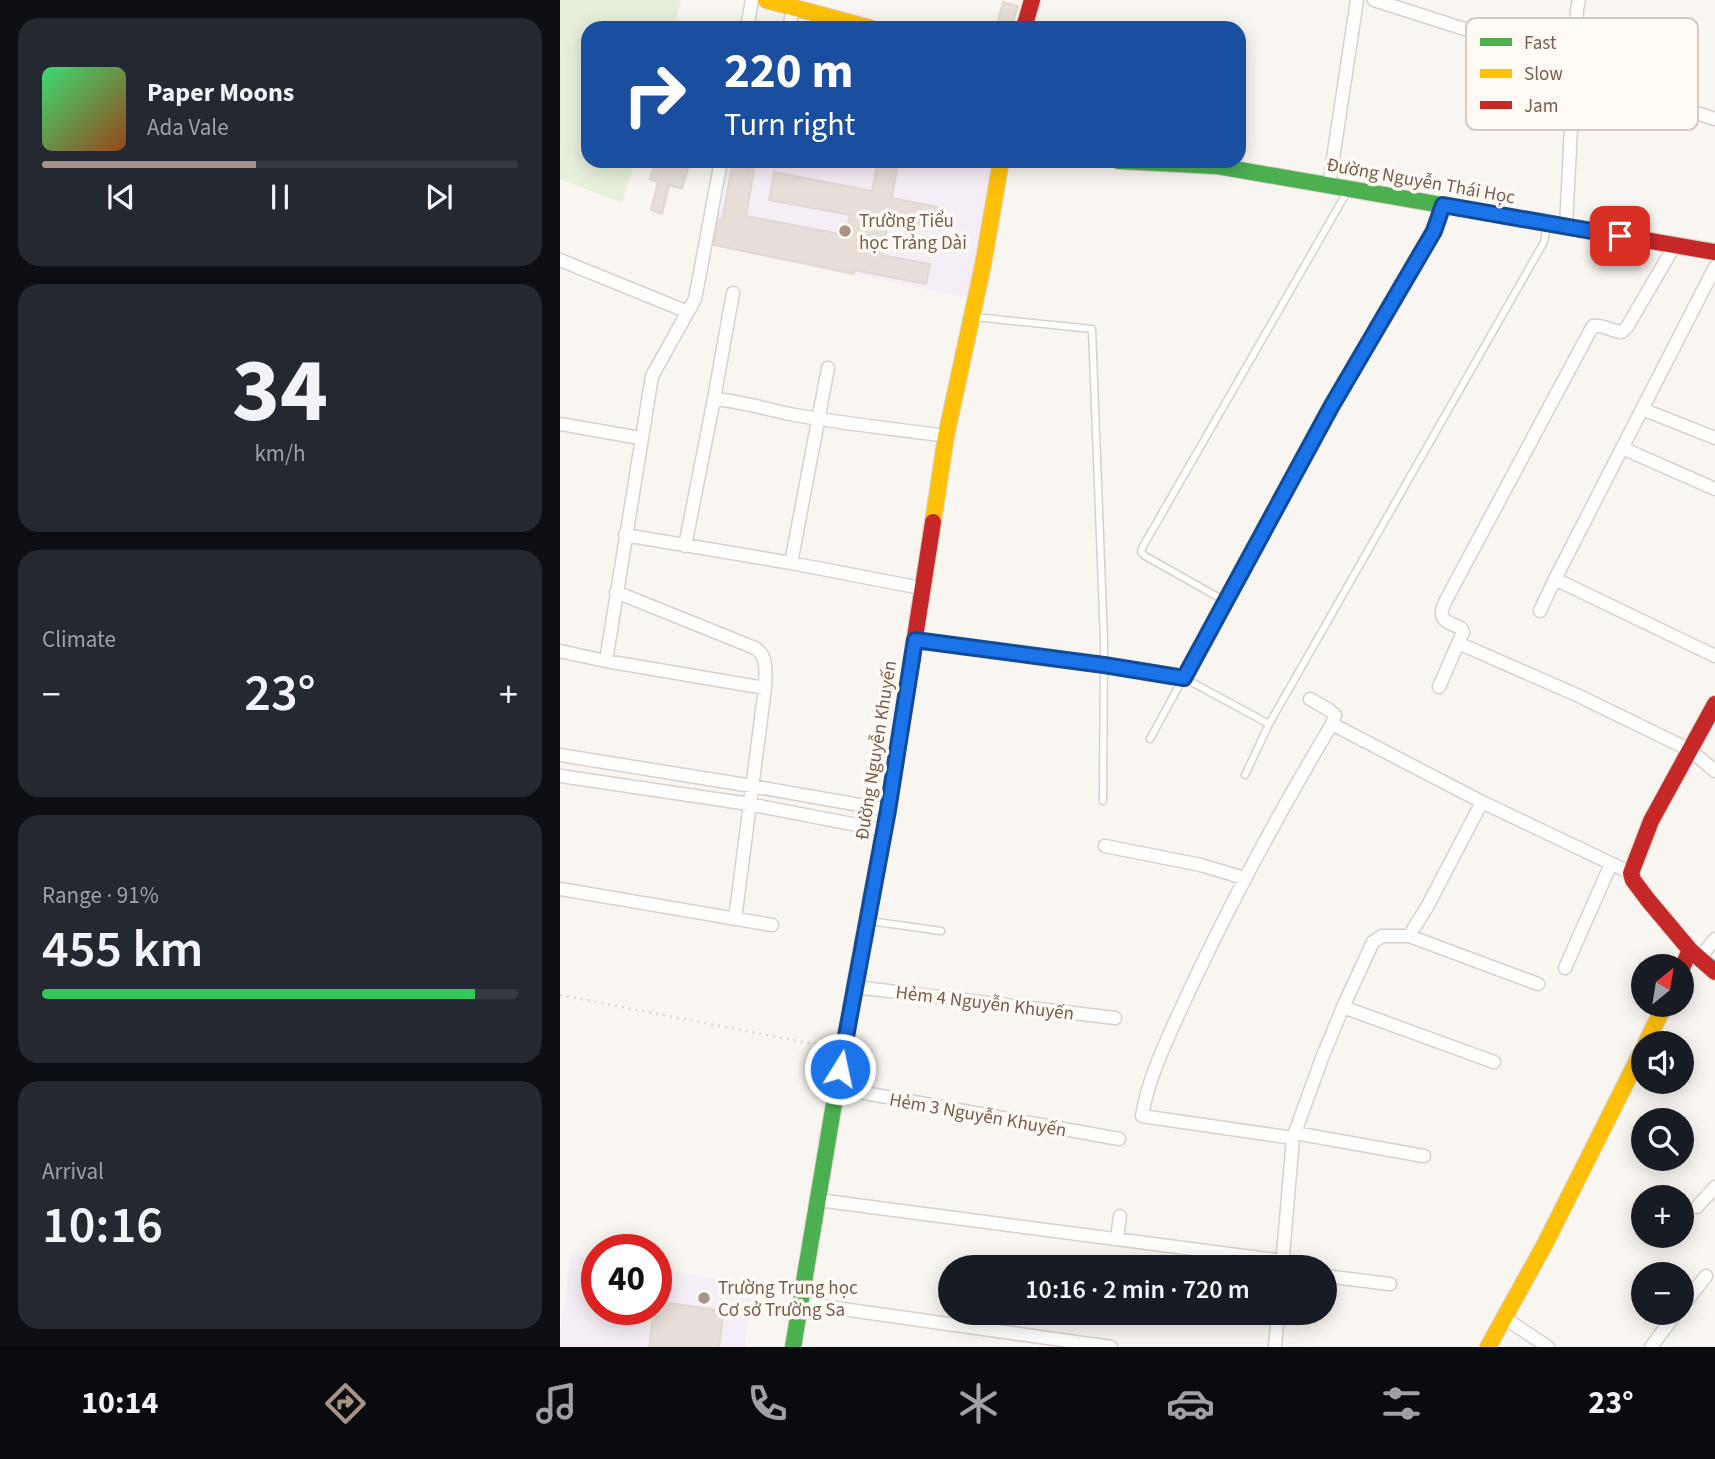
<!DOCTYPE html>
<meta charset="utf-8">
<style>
:root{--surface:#171b24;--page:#242831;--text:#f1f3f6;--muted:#9ea1a6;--line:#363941;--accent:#a69286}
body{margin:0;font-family:"Source Sans 3",sans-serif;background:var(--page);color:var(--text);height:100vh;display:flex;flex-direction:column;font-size:26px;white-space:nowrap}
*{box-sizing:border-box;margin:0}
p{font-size:23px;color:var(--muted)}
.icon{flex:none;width:38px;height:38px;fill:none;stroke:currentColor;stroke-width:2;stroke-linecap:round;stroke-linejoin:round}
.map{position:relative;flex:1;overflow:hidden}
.sheet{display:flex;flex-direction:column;gap:18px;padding:18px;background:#0d0f14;width:560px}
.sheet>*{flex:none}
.guide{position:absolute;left:21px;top:21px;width:665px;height:147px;border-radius:21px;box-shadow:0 4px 18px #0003;background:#1a4fa0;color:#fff;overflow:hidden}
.needle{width:46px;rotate:30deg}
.tools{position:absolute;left:1071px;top:954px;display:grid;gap:14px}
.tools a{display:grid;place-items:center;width:63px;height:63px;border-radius:50%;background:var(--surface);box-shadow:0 4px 18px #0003;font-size:35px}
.speed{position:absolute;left:21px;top:1234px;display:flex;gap:14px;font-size:35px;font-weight:700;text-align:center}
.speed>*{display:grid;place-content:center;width:91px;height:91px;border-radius:50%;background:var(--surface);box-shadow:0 4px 18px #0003;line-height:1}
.speed .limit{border:10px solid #d22;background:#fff;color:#111}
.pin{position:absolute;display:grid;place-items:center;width:60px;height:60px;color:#fff;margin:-30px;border-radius:14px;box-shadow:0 4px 10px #0006}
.me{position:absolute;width:77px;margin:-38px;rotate:10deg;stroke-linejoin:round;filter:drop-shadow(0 0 5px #0008)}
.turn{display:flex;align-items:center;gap:24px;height:147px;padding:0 28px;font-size:32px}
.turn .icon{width:91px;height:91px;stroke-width:2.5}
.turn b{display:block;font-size:49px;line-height:60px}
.big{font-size:52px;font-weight:600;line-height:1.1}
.sheet .tile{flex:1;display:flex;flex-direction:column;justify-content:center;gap:10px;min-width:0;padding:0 24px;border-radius:21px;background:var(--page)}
.sheet .dial{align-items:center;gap:0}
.dial b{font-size:91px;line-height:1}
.song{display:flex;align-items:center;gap:21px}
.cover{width:84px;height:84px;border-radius:10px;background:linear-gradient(135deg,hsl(140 70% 55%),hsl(20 70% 35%))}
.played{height:7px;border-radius:4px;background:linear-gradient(90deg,var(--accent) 45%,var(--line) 45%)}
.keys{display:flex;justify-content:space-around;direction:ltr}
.heat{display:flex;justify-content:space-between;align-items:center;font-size:38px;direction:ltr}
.charge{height:10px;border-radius:5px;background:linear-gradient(90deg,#34c759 91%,var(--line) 0)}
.trip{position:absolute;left:378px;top:1255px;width:399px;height:70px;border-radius:35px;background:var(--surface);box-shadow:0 4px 18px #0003;font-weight:600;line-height:70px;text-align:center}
.tab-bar{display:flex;height:112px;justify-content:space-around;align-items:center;background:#090b0e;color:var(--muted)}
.tab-bar .icon{width:49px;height:49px}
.tab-bar .on{color:var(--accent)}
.tab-bar b{font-size:32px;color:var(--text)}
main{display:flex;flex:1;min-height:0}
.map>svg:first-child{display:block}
</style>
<main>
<section class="sheet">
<div class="tile">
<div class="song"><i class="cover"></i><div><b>Paper Moons</b><p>Ada Vale</p></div></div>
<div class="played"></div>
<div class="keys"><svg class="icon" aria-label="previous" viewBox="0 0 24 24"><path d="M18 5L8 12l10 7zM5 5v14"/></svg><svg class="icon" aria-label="pause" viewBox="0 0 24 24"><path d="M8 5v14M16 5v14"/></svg><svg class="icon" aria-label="next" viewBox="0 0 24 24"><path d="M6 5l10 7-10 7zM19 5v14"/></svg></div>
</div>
<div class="tile dial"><b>34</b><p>km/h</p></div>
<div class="tile"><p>Climate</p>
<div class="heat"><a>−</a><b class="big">23°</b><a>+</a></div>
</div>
<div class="tile"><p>Range · 91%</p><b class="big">455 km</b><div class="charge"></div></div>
<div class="tile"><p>Arrival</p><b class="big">10:16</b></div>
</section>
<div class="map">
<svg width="1155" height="1347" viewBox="0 0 1155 1347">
<rect width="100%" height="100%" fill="#f9f5f0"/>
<path fill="#f6eef6" d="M164,161H433L408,298L148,244Z
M11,1255L37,1259V1309H96V1269L193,1285L185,1347H0V1334Z"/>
<path fill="#e7f0db" d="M0,0H121L113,28H28V161H74L62,203L0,179Z"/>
<path fill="#e6ded7" stroke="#e2d8d2" stroke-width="2" d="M443,2L458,6L451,28H436Z
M96,161H130L122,189L109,185L102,214L91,210L98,182L90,179Z
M318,161H338L332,198L382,208L378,228L329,218L322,255L370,264L366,284L294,270V274L154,245L159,219L162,220L172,166L194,170L186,216L285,235L290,215L209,200L214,172L312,191Z
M96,1301L164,1311L159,1347H89L94,1309H96Z"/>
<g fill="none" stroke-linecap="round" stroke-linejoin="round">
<defs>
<path id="lane" d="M415,317L532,329L544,641L543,801
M665,601L585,556L581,552L582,548L787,192
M356,640L543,665L624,678L709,724L984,242L987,226
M590,739L771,407L874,231L882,207
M685,775L709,724
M310,921L381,931"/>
<path id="street" d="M814,0L1014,64
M187,28L192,0
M229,28L233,8
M1014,73L1155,119
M769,185L797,0
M1006,226L1017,9L1019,0
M0,260L128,312
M154,399C182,401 208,410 235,415C285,424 336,429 386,436
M1082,409L1155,438
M0,424L80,438
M1062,448L1155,489
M65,535L231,563L361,588
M125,546L154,399L173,293
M231,563L268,368
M995,579L1155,656
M56,592L195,648C209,657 205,673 205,688L175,919
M980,611L995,579L1155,267
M898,643L1019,696L1130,750L1155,771
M0,651L46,661L205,688
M46,661L92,376L135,299L161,161
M879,687L903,632L901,628C885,621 876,620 886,600L1029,333L1033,326C1044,324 1052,332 1062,332L1067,327L1115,245
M772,724L922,802L1071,873
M0,755L192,786L328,810
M0,776L189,804L323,830
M545,846L641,865L684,878
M0,889L212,925
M849,936L978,984
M1139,959L1155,939
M1005,968L1051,864
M295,987L555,1018
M783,1007L934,1062
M277,1088L559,1139
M735,1133L864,1156
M733,1138L582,1116C588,1075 614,1025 631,987C674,896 721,809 772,724L775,715L769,710L750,699
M258,1200L723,1261
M1137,1207L1155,1187
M557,1238L560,1216
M722,1267L733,1138L762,1058L783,1007L813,942L822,936H849L867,907L922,802
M765,1276L830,1284
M240,1303L551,1347
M1122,1307L1146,1276
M943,1317L988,1347
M715,1347L718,1312
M1091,1347L1117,1312"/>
<path id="fast" d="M558,161L657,166L1009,227
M233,1347L283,1050L311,898"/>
<path id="slow" d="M206,0L310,28
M373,522L386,436L423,265L441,161
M1086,1043L1105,1004
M928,1347L985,1244L1083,1049"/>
<path id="jam" d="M464,28L472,0
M1009,227L1155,252
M1155,704L1091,821L1071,873L1073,880L1088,900L1130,950L1155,972
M311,898L328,810L373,522
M1122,968L1130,950"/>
</defs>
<use href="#lane" stroke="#d7d1cb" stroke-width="9"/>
<use href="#street" stroke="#d7d1cb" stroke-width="15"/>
<use href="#fast" stroke="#d9d2cb" stroke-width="18"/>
<use href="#slow" stroke="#d9d2cb" stroke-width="18"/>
<use href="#jam" stroke="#d9d2cb" stroke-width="18"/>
<path stroke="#dcd5d0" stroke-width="2.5" stroke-dasharray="2 5" stroke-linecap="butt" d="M0,995L268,1047"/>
<use href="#lane" stroke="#fefefd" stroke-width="6"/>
<use href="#street" stroke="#fefefd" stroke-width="12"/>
<use href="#fast" stroke="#4caf50" stroke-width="16"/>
<use href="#slow" stroke="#ffc107" stroke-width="16"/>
<use href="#jam" stroke="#c62828" stroke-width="16"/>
</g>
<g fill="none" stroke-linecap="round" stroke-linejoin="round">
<defs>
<path id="route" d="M280,1069L328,810L355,640L544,665L624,678L771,407L874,231L883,205L1060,236"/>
</defs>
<use href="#route" stroke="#114b97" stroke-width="18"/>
<use href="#route" stroke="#1a73e8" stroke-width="12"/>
</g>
<g fill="#a69286" stroke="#fffaf3" stroke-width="2.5">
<circle cx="285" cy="231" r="7"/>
<circle cx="144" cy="1298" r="7"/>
</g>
<g text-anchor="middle" stroke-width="7" stroke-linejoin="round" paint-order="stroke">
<g font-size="19" fill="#7a5c4d" stroke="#fffaf3">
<text transform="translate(861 180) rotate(10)" y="7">Đường Nguyễn Thái Học</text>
<text transform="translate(315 750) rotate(-81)" y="7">Đường Nguyễn Khuyến</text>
<text transform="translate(425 1002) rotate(7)" y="7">Hẻm 4 Nguyễn Khuyến</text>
<text transform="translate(418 1114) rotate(10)" y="7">Hẻm 3 Nguyễn Khuyến</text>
</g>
<g font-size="19" fill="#7a5c4d" stroke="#fffaf3" text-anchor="start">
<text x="299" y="227">Trường Tiểu<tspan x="299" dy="22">học Trảng Dài</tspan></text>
<text x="158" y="1294">Trường Trung học<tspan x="158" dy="22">Cơ sở Trường Sa</tspan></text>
</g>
</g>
<rect x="906" y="18" width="232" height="112" rx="10" fill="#fffaf3" stroke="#d7cbc1" stroke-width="2"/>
<rect x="920" y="38" width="32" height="8" fill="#4caf50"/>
<rect x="920" y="69" width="32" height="9" fill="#ffc107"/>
<rect x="920" y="101" width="32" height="8" fill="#c62828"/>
<g font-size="19" fill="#7a5c4d">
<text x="964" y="49">Fast</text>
<text x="964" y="80">Slow</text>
<text x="964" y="112">Jam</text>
</g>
</svg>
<div class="tools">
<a><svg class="needle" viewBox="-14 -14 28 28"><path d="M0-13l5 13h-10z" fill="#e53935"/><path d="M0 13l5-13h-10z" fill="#9ea1a6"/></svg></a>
<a><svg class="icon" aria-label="sound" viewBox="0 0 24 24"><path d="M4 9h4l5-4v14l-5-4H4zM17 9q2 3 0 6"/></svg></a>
<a><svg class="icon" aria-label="search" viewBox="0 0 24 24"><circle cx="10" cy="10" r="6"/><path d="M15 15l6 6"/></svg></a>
<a>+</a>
<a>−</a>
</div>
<div class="speed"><div class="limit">40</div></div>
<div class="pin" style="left:1060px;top:236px;background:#d93025"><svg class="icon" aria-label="arrive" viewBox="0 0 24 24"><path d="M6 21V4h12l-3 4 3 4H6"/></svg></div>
<svg class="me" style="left:280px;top:1069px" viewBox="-20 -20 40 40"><circle r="17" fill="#1a73e8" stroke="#fff" stroke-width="3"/><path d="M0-11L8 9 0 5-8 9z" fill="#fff"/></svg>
<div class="trip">10:16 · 2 min · 720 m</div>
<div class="guide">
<div class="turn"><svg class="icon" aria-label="right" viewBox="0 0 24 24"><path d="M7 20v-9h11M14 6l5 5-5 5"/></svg><div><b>220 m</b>Turn right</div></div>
</div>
</div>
</main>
<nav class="tab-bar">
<b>10:14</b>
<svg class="icon on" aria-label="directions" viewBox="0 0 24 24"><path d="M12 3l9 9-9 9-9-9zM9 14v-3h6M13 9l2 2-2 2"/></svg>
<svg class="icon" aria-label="music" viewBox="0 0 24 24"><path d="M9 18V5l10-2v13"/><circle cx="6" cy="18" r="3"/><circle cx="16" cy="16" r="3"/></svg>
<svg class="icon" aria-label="phone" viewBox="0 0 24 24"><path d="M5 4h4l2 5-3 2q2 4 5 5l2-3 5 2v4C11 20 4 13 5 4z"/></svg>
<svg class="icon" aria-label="climate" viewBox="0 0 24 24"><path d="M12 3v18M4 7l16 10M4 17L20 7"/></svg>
<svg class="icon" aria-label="car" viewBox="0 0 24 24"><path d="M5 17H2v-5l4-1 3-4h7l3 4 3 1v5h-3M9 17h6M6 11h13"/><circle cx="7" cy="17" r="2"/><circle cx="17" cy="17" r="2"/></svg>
<svg class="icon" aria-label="filters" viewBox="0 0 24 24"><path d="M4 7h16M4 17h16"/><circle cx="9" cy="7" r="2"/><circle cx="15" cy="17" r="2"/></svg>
<b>23°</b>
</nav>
